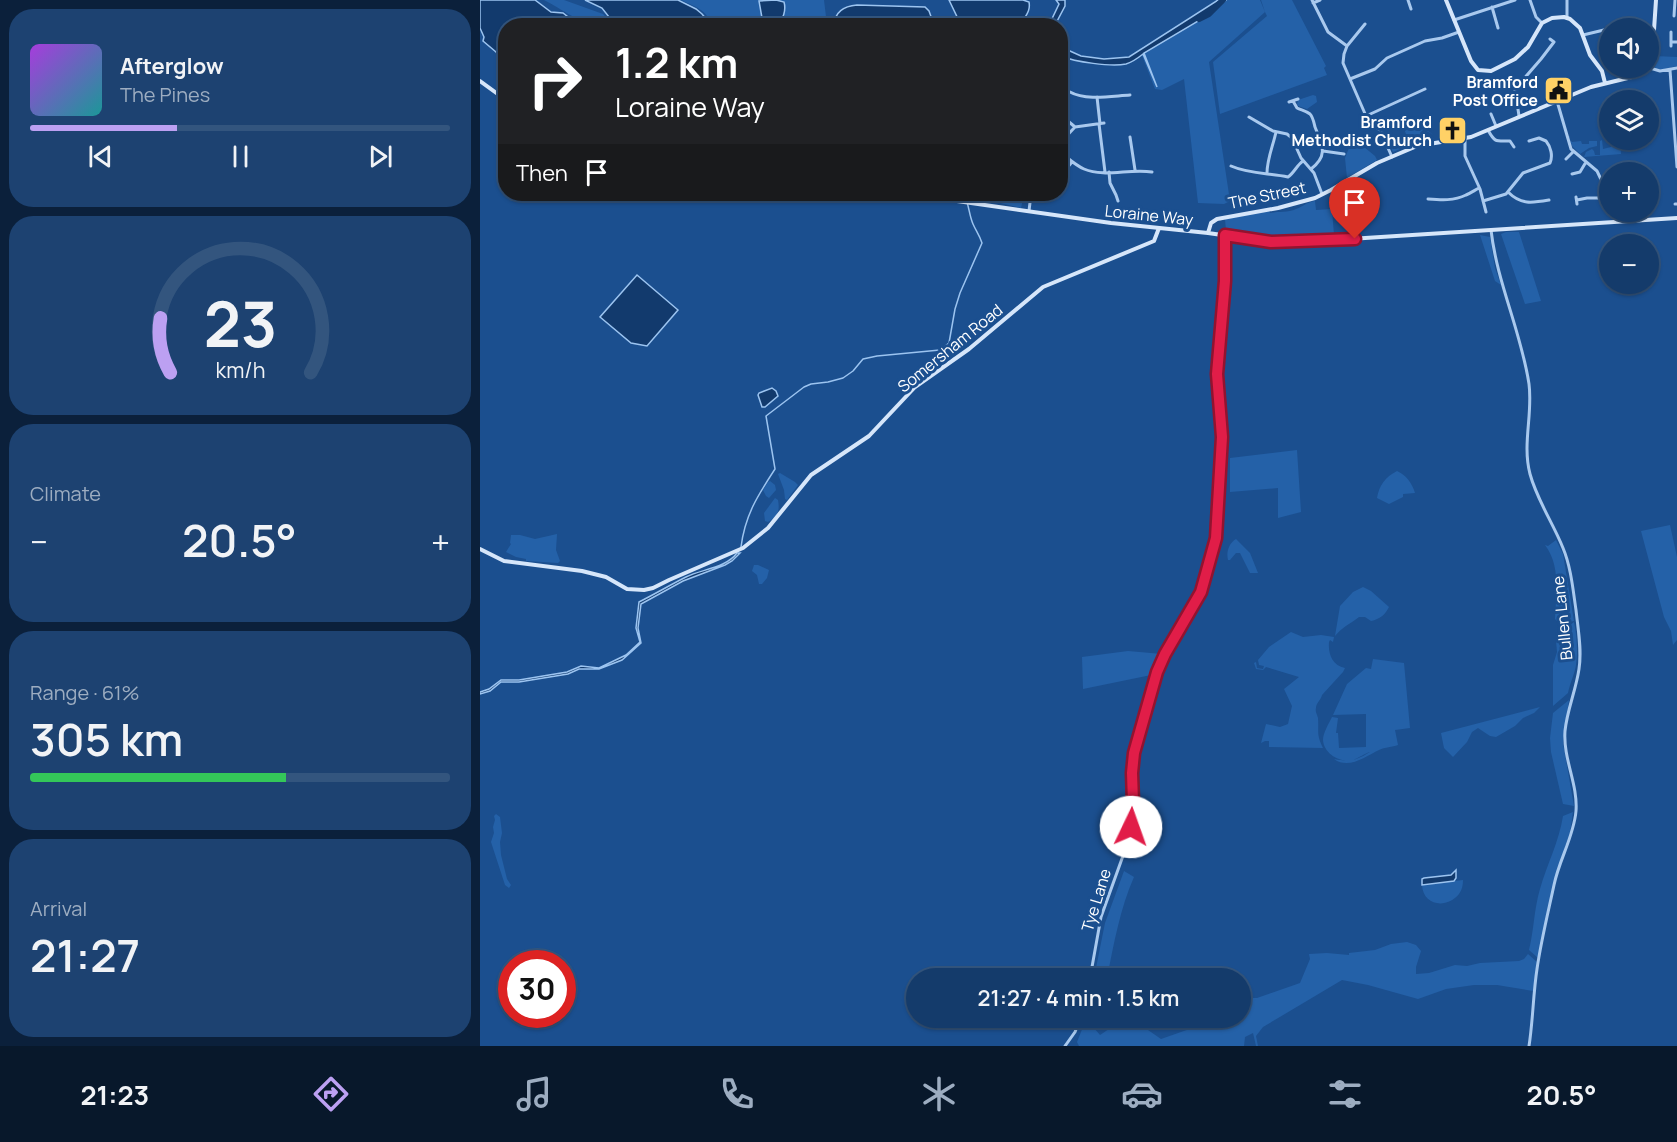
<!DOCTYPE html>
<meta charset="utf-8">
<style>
:root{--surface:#143b6b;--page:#1d4271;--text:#f1f3f6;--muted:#9dadc1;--line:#33557e;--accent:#bca0f2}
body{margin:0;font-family:Manrope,sans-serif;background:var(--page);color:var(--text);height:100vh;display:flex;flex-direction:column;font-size:22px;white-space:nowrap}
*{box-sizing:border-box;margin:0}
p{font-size:20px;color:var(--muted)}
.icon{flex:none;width:33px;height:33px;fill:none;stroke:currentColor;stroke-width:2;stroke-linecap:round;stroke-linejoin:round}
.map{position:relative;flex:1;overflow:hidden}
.drawer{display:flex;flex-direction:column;gap:9px;padding:9px;background:#0b203b;width:480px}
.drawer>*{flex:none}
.hud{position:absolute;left:18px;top:18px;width:570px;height:183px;border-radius:24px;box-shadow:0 2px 4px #0004,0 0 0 2px var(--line);background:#202124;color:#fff;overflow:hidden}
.tools{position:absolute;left:1119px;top:18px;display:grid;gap:12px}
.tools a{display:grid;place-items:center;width:60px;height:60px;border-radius:50%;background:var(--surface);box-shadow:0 2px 4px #0004,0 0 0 2px var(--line);font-size:30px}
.speed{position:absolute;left:18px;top:950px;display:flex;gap:12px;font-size:30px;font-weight:700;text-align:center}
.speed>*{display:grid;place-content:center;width:78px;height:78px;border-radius:50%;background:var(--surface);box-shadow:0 2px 4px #0004,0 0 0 2px var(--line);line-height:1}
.speed .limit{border:9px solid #d22;background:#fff;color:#111}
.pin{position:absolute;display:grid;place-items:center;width:51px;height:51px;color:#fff;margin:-62px -26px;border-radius:50% 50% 50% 0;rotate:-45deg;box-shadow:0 0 6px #0007}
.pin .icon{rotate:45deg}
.me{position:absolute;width:66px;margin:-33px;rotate:3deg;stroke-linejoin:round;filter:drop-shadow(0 0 4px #0008)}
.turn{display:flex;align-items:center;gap:21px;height:126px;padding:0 18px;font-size:27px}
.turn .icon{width:78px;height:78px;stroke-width:2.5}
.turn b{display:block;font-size:42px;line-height:51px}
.then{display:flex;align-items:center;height:57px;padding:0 18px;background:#0003;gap:12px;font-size:22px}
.big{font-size:45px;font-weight:600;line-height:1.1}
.drawer .card{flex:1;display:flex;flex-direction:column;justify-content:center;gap:9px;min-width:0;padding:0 21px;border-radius:24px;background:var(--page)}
.drawer .dial{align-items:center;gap:0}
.dial svg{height:156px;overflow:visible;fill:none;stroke:var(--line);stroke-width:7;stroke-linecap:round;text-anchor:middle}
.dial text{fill:var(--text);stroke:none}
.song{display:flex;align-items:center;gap:18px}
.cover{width:72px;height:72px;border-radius:9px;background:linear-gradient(135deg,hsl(280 70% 55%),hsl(180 70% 35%))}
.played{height:6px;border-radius:3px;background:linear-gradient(90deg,var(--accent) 35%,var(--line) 35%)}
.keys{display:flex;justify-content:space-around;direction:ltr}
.heat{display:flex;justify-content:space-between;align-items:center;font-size:33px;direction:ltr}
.charge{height:9px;border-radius:4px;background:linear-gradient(90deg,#34c759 61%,var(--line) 0)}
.trip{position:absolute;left:426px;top:968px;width:345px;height:60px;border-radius:30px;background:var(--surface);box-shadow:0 2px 4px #0004,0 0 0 2px var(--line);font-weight:600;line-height:60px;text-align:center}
.tab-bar{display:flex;height:96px;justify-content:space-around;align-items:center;background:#08182b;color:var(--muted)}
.tab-bar .icon{width:42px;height:42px}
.tab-bar .selected{color:var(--accent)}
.tab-bar b{font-size:27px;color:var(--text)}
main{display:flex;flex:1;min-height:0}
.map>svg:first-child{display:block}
</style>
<main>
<section class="drawer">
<div class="card">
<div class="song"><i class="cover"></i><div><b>Afterglow</b><p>The Pines</p></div></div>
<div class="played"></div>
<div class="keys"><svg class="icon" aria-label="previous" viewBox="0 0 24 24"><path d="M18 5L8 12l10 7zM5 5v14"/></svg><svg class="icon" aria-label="pause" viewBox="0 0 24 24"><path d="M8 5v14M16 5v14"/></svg><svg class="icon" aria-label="next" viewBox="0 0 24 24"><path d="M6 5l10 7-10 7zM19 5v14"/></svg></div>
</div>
<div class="card dial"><svg viewBox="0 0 100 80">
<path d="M14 69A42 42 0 1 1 86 69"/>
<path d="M14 69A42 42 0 0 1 9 41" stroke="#bca0f2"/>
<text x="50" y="56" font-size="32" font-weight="700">23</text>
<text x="50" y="72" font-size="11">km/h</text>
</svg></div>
<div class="card"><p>Climate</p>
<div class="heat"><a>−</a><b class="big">20.5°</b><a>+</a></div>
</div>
<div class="card"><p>Range · 61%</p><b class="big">305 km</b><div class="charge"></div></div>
<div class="card"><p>Arrival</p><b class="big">21:27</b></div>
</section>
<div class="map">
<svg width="1197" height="1046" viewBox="0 0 1197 1046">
<rect width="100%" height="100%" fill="#1b4f8f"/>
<path fill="#2461a8" d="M64,0H84L123,14L132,24C109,31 84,10 64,0Z
M201,0H344L347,25H230C229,10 213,6 201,0Z
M743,0H780L785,12L781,0H812L846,66L844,68L847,75L740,114L733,62L787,16L785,12L729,62L750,201L744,204L718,203L704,79L682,90L675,89L661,53L696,31L729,14Z
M1174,56L1197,57V66L1180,70L1176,69L1173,63L1174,58H1175Z
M833,95L836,96L837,102L827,109L818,106L817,104L818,100Z
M940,126L954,135L943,129L941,134L946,137L948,135L954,139L937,142L913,152L910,146L924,139L926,134L924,129Z
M877,136L884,147L895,156L897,160L867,178L865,158L873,138Z
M1089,136H1090V140L1092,142L1101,141L1102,144H1109V141H1117V146L1109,148L1100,154L1092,146Z
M1122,140L1123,149L1131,147V144H1128L1130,141L1140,140L1141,154L1104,157L1106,152L1112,149L1114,151L1115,155H1120V141Z
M494,194H544L541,208L500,198Z
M835,201L836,210L852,209L854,235C824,236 773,241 746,231L745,219L789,211L790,213C799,211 808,213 816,209C824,206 825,203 835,201Z
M1026,232H1039L1061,301L1045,304L1021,234Z
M1000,235L1010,237L1015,268L1021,285L1015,281Z
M817,450L821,512L798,518V488L750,492V458Z
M917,471C926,475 932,483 935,493L923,494V497L909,504L897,498C899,486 905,477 917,471Z
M300,473L315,482L318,485L307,500L305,499L304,490L298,474Z
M290,481L295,485L296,490L289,498L286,496L283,490L288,482Z
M295,498L298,500C300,511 298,516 288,522L285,521L284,513Z
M1190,525L1197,557V640L1193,645L1191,631L1184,617L1161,531Z
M77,534L76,550L80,561L78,563L46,561V559L36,557L26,552L31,544L30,543L31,535H40L55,539Z
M756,539L770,553L778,573H770L760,553H756L750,560H748C746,552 749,543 756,539Z
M1076,540L1083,554L1094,621L1080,624L1075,619C1076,595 1081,566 1065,545L1068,546Z
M274,565H278L289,570L287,578L282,584H279L277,575L272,571Z
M883,587L891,591L909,607C905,615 900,619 891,621L885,617H879C870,624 862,627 855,636L860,606L873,592Z
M1094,622C1097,635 1098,652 1096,665C1095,673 1090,683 1088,693L1073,706V665L1077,652L1076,641L1080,633Z
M811,632L823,637L841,635L854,637L853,642L850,640L849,642C848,654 852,665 865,668L863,672L842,695C841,700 836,703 836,708C835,712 837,714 838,718C839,732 836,734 843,748L789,747V741H785L781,743L786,724L800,727L808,724L812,706L804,689L819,677L786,667L783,670L776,669L774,663L776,662L777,668L783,669L784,666L779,665L778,660L789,647Z
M648,651L682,654L676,674L603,689L602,657Z
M893,659L924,663L930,728L915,730L918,745C912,747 905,747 899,750C886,756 869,770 854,759C870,762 875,761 890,752C885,753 879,758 873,760C860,763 844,754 843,740C843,733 849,723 852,717L858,718L856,733H858L859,748L886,747V714L853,715L867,684L886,668L891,669Z
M1089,700L1083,743L1094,806L1083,804L1071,752L1070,738L1073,713Z
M1060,707L1054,713L1043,718L1035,726L1016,737L1010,736L998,728L992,732L987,742L973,757L964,748L961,733Z
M1093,812L1090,833L1075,877L1058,958L1049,950C1054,930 1054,909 1060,889C1067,864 1079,842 1083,816Z
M16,814L20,817L22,833L20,842L21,855L27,879L31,885L29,888L25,885L11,842L14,833L13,827L15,820L14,816Z
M644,871L654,877C640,909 634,943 627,978H614L625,923Z
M983,880C983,885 982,890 979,894C967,909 943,906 942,885Z
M927,942L936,945L941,951L936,967V974L949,973L975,965L987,966L1000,963L1039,961L1044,959L1048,954L1057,962L1053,991L1017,985H994L966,989L938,999L888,985L862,980L783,1027L776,1036L778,1046H776L773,1033L765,1037L764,1046H599L597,1042L607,1017H643C639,1019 634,1021 630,1022C622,1023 619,1020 614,1028L620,1035C632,1028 636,1020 652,1021L650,1017H658L668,1030L681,1039L721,1025L733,1017H760L761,998H777L820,983L830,959L829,954L847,953L869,955V953L895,950L911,944Z"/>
<path fill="#123a6d" stroke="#9cc4f0" stroke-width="1.5" d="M0,0H55L71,12L83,13L97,24L105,25L26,26L25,64L16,52L3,41L4,37L0,28Z
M105,0H198L216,9L222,14L227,20L229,25H139L129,17L122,8Z
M296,0L304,2C306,9 304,21 296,24L290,19L282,18L279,1Z
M469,0H543L549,2C551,12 544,17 541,25H481Z
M576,0H585V6L575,25H569L579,4Z
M738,0H746L720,20L664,53L677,87L663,54C658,58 653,62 646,64C631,67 595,62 581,56V47L601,56L624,59L649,57Z
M377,5L445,7L449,11L454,25H354C355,11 364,6 377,5Z
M157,275L198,310L167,346L151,343L120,317Z
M292,388L296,391L298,396L285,407H282L278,395L279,393Z
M257,553H260L252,561L245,565L203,581L161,604L158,628L161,643L142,660L119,669H99L88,674L39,682H21L10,691L0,694V692L9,689L21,680H39L87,672L101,666L119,668L146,655L160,642L156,628L159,602C175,594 190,585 206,577C222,569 246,568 257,553Z
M976,870V878L974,881L942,885V879L944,878L971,875Z"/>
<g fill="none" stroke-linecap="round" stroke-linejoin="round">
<path stroke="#9cc4f0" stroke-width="1.5" d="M261,547C265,515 278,495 295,469L286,416L324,387L331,384L348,382L363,378L373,371L383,359L397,356L460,350L469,343L475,309L480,293L502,243C499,234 496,231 493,224C489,215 489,204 484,194"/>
<path stroke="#123a6d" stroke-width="6" d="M719,19L729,14L743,0"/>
<path stroke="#a9c9ee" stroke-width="3" d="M832,0L848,32L867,46L864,54L863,63L886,116L889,122L900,130L912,157
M928,0L931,9
M1050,0L1056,17L1062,23
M833,3L840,0
M1012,7L1018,28
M1194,16L1195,0
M1087,18V0
M974,20L1035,0
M1103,35L1128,29
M1191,42H1197
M867,46L885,24
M1191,46V32
M1170,68L1180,71L1197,68
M1190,70L1197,167
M870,79L895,69L907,58L945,41L962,38L979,32
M590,92C606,101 632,96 650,95
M617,97L620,124
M813,101L817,108C821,110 826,111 830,114C833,117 834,123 835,127C842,145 849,155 831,169
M1077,101L1091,149L1117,171L1127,192L1126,195L1118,198H1107L1097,200
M809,102L818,99
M1011,114L1016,126
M582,116L595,127
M886,116L945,89
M1039,116L1035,89L1061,59L1074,42L1070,39
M769,117L793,131L807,134L812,138L821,158L834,173L842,194
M619,124L625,172
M1008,130C1015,143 1016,141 1030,141L1034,147
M650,137L655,170
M985,138V156L1000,189L1006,212
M580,143L595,127L624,123
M843,151L864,154
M580,152C588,158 595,165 604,169C625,178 650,168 672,172
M1086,159L1093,152
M751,166C769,174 789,173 808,177C814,173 817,165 823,161
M629,172L630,183L636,195L638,201
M787,173C787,159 793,146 796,132
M1092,174L1100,172L1106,162
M581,175L592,162
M1028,192C1041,205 1052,203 1069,200
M1096,197L1097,204
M948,199C961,200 974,201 986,195C991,193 995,190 999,188
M1003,201L1026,194L1043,173L1070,163C1073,156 1071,147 1066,141L1059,138L1049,141
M1195,204H1197
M549,211L551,194
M1011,230C1017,283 1041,331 1049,384C1053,414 1042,444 1050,474C1057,500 1073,523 1083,548C1091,567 1093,590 1096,610C1098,629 1102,650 1099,669C1096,690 1087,710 1085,731C1083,759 1098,784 1096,811C1094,836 1079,860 1074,885C1068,913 1061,941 1057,969C1053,995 1053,1021 1049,1046
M610,978L621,917L644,853L651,827L652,814V764L657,742L677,672L685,654L721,593L736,538L742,437L737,374L745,281V235
M585,1046L595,1032L601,1017"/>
<path stroke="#d6e6fa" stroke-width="4" d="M966,0L991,61L998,70L1011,71L1035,59L1048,47L1062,23L1072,18L1084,17L1090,19L1100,28L1110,55L1122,71L1125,83
M0,81L26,100
M428,194L631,223L728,233L791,242L838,241L1197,218
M728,233L731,223L737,219L798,208L835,198L851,190L897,163L937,146L991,137L1111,87L1160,75L1168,70L1172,60L1176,0
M0,549L24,561L102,571L126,577L147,589L164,590L173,588L189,580L263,548L288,528L331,475L389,436L435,387L489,349L563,287L674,241L679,228"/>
</g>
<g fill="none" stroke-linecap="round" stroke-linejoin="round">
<defs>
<path id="route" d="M651,827L653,802L652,773L654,753L677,672L685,654L721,592L736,538L742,437L737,374L745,281V235L791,242L875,239"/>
</defs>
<use href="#route" stroke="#92132f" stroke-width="15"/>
<use href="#route" stroke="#e11d48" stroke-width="10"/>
</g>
<defs>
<symbol id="civic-square" viewBox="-11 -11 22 22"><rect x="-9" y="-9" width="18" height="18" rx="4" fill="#ffd166" stroke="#1b4f8f"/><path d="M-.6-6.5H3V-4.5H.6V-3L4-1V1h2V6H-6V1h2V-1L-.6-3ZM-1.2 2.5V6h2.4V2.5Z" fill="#111"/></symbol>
<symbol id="church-square" viewBox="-11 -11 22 22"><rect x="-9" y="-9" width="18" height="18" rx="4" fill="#ffd166" stroke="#1b4f8f"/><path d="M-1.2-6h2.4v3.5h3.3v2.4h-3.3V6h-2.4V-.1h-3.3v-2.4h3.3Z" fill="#111"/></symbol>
</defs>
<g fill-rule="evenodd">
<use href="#civic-square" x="1062" y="74" width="33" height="33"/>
<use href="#church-square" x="956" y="114" width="33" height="33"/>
</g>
<g text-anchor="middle" stroke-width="6" stroke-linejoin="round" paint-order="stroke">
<g font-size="16" font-weight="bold" fill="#fff" stroke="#1b4f8f" text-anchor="end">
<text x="1058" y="88">Bramford<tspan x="1058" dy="18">Post Office</tspan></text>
<text x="952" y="128">Bramford<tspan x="952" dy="18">Methodist Church</tspan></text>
</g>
<g font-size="16" fill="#fff" stroke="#1b4f8f">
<text transform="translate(787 195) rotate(-12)" y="6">The Street</text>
<text transform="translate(669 215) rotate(6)" y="6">Loraine Way</text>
<text transform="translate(470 348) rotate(-39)" y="6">Somersham Road</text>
<text transform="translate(1082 618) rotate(-96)" y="6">Bullen Lane</text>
<text transform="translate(616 900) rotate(-73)" y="6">Tye Lane</text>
</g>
</g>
</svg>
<div class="tools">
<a><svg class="icon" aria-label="sound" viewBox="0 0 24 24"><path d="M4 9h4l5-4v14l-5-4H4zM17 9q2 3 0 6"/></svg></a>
<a><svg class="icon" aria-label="layers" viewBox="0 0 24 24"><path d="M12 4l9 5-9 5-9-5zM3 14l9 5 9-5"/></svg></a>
<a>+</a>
<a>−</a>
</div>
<div class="speed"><div class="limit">30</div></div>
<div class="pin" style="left:875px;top:239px;background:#d93025"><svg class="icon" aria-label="arrive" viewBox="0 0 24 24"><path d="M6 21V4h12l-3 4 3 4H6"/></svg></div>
<svg class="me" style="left:651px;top:827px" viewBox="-20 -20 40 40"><circle r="19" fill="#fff"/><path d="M0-13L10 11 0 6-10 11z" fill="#e11d48"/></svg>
<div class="trip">21:27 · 4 min · 1.5 km</div>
<div class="hud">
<div class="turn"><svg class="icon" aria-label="right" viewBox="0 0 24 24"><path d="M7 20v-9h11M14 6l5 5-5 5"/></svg><div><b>1.2 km</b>Loraine Way</div></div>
<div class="then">Then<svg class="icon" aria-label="arrive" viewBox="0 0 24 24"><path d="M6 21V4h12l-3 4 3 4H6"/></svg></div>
</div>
</div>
</main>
<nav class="tab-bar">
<b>21:23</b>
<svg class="icon selected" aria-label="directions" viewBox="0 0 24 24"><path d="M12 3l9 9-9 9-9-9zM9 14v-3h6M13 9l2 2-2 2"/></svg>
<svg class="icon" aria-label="music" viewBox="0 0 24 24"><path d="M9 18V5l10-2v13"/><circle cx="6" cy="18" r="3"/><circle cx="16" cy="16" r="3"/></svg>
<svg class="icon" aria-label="phone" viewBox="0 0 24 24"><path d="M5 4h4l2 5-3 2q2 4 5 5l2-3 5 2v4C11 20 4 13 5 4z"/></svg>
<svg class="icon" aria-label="climate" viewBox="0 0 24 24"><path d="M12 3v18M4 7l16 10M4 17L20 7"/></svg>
<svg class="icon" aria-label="car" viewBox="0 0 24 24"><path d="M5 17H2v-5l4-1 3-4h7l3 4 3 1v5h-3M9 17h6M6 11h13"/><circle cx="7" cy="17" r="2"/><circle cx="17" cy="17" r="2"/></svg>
<svg class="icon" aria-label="filters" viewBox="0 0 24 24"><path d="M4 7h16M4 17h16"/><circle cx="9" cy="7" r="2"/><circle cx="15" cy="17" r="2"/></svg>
<b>20.5°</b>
</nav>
